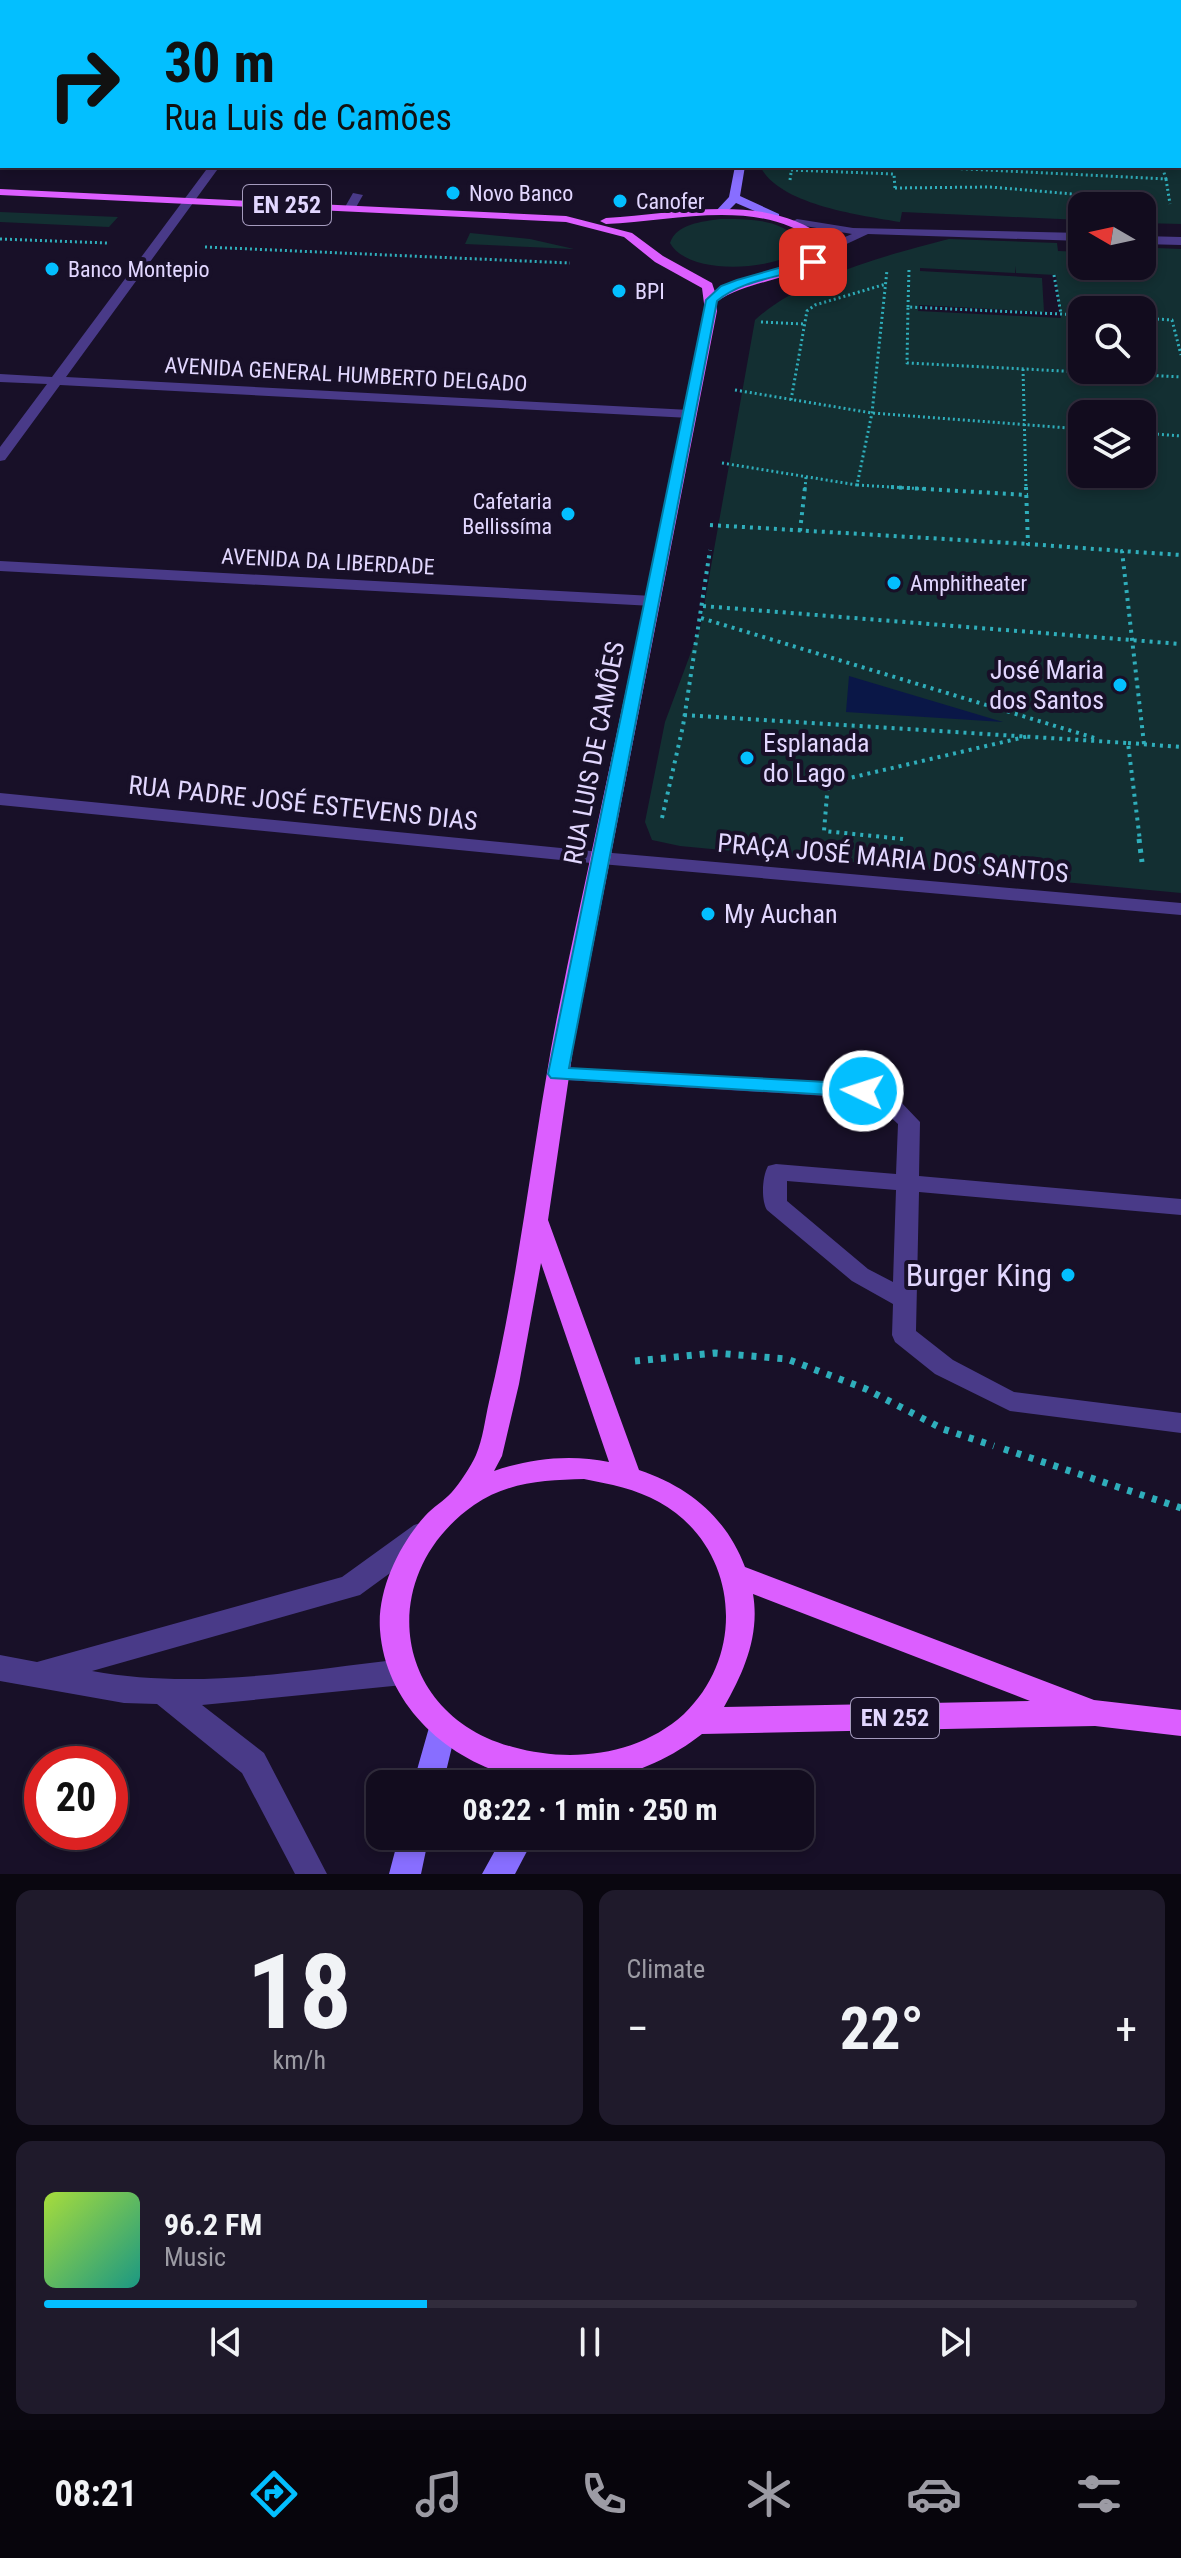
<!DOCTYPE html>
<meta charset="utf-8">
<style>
:root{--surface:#120c1e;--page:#1f1a2b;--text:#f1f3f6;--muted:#9c9ba4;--line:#312c3c;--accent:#03bfff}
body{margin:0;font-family:"Roboto Condensed",sans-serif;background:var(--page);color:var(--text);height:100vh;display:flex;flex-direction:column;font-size:30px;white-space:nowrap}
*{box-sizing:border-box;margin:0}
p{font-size:26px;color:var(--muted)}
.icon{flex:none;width:44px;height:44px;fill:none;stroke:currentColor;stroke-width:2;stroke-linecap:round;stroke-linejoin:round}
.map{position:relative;height:1874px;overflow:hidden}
.sheet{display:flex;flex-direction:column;gap:16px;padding:16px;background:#0a0710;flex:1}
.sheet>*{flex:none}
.top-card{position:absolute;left:0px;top:0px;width:1182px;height:168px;box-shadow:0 4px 12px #0003,0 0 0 2px var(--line);background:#03bfff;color:#111;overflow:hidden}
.needle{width:52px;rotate:279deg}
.fabs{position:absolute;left:1068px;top:192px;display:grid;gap:16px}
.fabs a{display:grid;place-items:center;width:88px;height:88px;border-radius:16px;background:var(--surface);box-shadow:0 4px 12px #0003,0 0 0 2px var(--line);font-size:40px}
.speed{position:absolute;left:24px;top:1746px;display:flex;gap:16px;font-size:40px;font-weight:700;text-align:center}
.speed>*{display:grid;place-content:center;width:104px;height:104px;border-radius:50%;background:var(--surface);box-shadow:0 4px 12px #0003,0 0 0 2px var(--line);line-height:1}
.speed .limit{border:12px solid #d22;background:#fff;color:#111}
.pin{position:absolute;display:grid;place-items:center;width:68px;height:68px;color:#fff;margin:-34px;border-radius:16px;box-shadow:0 4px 12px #0006}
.me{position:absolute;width:88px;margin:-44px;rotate:274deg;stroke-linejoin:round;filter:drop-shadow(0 0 6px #0008)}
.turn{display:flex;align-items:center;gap:28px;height:168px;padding:0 32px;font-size:36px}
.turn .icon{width:104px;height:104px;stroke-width:2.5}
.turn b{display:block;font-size:56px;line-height:68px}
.big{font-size:60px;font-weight:700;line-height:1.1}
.sheet .card{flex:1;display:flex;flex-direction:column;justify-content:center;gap:12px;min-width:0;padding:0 28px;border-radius:16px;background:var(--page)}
.sheet .dial{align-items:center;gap:0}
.dial b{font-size:104px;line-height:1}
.song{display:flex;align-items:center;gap:24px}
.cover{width:96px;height:96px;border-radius:12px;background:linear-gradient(135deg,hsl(80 70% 55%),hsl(170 70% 35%))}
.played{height:8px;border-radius:4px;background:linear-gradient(90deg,var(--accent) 35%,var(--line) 35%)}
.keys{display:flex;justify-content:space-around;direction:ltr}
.heat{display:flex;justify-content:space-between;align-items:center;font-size:44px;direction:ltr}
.sheet .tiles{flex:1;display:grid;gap:16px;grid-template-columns:1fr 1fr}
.card:last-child{grid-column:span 2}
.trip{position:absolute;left:366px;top:1770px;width:448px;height:80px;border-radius:16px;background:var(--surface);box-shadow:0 4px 12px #0003,0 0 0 2px var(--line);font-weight:700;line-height:80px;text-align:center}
.tab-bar{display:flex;height:128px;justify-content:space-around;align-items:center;background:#07050c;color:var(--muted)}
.tab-bar .icon{width:56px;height:56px}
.tab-bar .active{color:var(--accent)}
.tab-bar b{font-size:36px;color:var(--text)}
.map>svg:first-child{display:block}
</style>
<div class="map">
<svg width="1181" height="1874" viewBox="0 0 1181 1874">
<rect width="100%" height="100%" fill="#181028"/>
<path fill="#132f32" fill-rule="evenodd" d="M787,0H1181V224L1142,223V206H1082V220L902,212L900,222C861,215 779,205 760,166H1180V2Z
M0,212L118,217L109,227L0,222Z
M720,219C747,219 782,218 800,242L799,250C773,271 688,276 670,243C677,223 702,222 720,219Z
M470,233L530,239L574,249L465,244Z
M949,239L1057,243L1058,251L1082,252V266H1142V255L1158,256L1156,248L1181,249V893L680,846L652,840L645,822L665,722L700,628L755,320C800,278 890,254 949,239ZM1016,266V273L1056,275L1061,318L918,311L919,305L1044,312L1042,278L920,271V268L1015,273ZM1082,310H1142V370H1082ZM1082,414H1142V474H1082Z"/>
<path fill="#0a1747" d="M849,676L1003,722L846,712Z"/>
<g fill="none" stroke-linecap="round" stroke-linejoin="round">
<path stroke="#2faebb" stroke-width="3" stroke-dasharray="2 3" stroke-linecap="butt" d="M906,166L1166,179L1162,166
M791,170L894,174L895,189
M1166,179L1170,204
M790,180L792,166
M895,188L990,187L1073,194
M1083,196L1133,203
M0,239L107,243
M205,247L570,263
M1054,275L1061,314
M908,307L909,269
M1082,315L908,307L907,363L1181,377
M1142,318L1172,320L1181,355
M761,322L804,324
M1023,369L1026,489
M735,390L872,413L1082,429
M791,400L807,311L815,305L886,284
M1142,433L1181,436
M722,463L857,485L872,413L887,270
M857,485L925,489
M805,489L806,477"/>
<path stroke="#2faebb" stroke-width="4" stroke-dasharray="3 5" stroke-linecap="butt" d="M891,487L1028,495
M1026,487L1028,544L1122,551
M710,525L1028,544
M800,531L805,487
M703,606L1181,644
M701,618L1098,739
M684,715L1128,743L1140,841
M1128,743L1181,747
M1144,744L1122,551L1181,555
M662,818L683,726L710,550
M903,839L824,831L828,783L1029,736"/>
<path stroke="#2faebb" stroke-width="5" stroke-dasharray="4 6" stroke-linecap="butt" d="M1139,839L1142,862"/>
<path stroke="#2faebb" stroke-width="7" stroke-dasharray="5 8" stroke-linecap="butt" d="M635,1361L715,1353L787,1359L866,1389L943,1429L994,1446
M1004,1449L1181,1508"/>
<path fill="#493a88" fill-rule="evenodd" d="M0,139H2V145H0Z
M353,193L363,195L355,209L351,210L345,207Z
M558,1067L863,1084L898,1099L920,1122L919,1176L1181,1199V1215L919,1192L916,1331L953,1360L1014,1392L1181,1413V1433L1010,1411L935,1374L895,1342L892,1335L893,1304L852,1281L767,1210C761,1200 762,1177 768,1166L776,1164L896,1174L898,1124L882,1109L859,1098L550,1079L547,1074L550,1069ZM787,1181L896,1190L893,1282L868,1269L787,1201Z"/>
<path fill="#493a88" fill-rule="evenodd" d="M0,61H2V67H0Z
M209,166H220L66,377L690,410L697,414L690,418L60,385L5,460L0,461V447L47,384L0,382V374L52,377Z
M797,219L853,228L1082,233V241L868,234L823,255L819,254V248L852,234L793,224L791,222Z
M1142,236L1181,237V245L1142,244Z
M0,561L653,596L661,601L653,606L0,571Z
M0,793L601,852L1181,903V915L601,864L0,805Z
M424,1522L434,1525L438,1533L434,1541L360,1595L92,1671C195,1690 299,1671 403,1659L413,1663L417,1672L413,1681L403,1685L202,1705L264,1753L327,1874H295L242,1773L157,1704L124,1703L0,1681V1655L37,1662L342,1577L414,1525Z"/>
<path fill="#886eff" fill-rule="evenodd" d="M768,0H776V2H768Z
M735,166H745L740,196L779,214V218H771L736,203L725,214H717L715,212L729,197Z
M442,1713L452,1717L457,1726L443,1784H413L432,1717Z
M399,1836H429L421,1874H389Z
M503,1836H535L515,1874H482Z"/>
<path fill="#dc5eff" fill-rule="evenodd" d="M0,189L566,216L632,233L663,256L712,283L715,292C747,271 787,274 817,250V242C758,197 675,221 606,224L600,221L606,218C679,214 764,191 827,239L829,251C799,282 751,278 716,302L717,311L573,1049L548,1220L639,1470C689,1487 726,1517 745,1567L1094,1700L1181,1710V1736L1095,1726L702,1734C668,1761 622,1780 579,1783C486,1790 387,1726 380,1630C377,1590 399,1545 425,1516C433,1507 444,1501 452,1492C460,1483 471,1466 476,1455C483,1439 485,1419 489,1402C517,1286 530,1167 551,1049C566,967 585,885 602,803C637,639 671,475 705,311L702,288L655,262L624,237L566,222L0,195ZM541,1263L609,1462C571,1454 531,1458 494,1471L502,1456L519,1384ZM584,1479C610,1484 636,1489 659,1502C737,1545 749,1652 684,1714C638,1756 570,1763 513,1747C392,1715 374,1575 474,1505C507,1482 545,1480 584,1479ZM753,1594L1030,1701L724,1707C744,1672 760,1635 753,1594Z"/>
</g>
<path fill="#03bfff" stroke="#027ca6" stroke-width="2" d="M813,258L818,262L816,264C784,278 744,278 717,301L569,1068L863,1084L873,1091L863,1097L551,1078L548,1074L706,300L721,286L737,280Z"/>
<g fill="#03bfff" stroke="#181028" stroke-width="3">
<circle cx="453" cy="193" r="8"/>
<circle cx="620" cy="201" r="8"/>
<circle cx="52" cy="269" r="8"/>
<circle cx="619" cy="291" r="8"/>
<circle cx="568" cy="514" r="8"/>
<circle cx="894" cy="583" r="8"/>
<circle cx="1120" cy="685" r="8"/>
<circle cx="747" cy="758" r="8"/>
<circle cx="708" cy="914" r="8"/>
<circle cx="1068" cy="1275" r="8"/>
</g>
<g text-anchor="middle" stroke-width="8" stroke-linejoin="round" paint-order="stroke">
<g font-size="22" fill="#e2d7ff" stroke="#181028" text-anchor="start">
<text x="469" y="201">Novo Banco</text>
<text x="636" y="209">Canofer</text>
<text x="68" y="277">Banco Montepio</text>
<text x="635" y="299">BPI</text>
<text x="552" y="509" text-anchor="end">Cafetaria<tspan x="552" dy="25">Bellissíma</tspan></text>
<text x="910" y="591">Amphitheater</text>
</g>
<g font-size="22" fill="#e2d7ff" stroke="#181028">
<text transform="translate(346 374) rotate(3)" y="8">AVENIDA GENERAL HUMBERTO DELGADO</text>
<text transform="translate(328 561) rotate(3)" y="8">AVENIDA DA LIBERDADE</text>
</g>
<g fill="#181028" stroke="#a59bbe" stroke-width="2">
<rect x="243" y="185" width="88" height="40" rx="6"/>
<rect x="851" y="1698" width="88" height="40" rx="6"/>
</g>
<g font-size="24" font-weight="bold" fill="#e2d7ff">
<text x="287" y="213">EN 252</text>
<text x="895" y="1726">EN 252</text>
</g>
<g font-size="26" fill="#e2d7ff" stroke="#181028" text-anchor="start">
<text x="1104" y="679" text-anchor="end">José Maria<tspan x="1104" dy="30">dos Santos</tspan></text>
<text x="763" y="752">Esplanada<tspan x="763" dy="30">do Lago</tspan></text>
<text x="724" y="923">My Auchan</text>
</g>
<g font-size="26" fill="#e2d7ff" stroke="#181028">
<text transform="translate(594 753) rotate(-79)" y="9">RUA LUIS DE CAMÕES</text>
<text transform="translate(303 803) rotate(6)" y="9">RUA PADRE JOSÉ ESTEVENS DIAS</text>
<text transform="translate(893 858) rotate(5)" y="9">PRAÇA JOSÉ MARIA DOS SANTOS</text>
</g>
<g font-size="32" fill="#e2d7ff" stroke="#181028" text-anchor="end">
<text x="1052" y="1286">Burger King</text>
</g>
</g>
</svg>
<div class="fabs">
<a><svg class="needle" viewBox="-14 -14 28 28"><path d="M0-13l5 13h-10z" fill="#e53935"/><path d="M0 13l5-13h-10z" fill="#9c9ba4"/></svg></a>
<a><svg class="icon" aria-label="search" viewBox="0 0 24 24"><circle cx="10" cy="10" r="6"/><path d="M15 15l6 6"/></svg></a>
<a><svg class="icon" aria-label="layers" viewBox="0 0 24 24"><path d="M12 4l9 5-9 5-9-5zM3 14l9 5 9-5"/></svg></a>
</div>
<div class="speed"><div class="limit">20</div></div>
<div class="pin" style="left:813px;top:262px;background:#d93025"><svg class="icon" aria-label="arrive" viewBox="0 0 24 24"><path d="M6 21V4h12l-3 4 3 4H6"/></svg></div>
<svg class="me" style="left:863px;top:1091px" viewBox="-20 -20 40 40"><circle r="17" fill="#03bfff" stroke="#fff" stroke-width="3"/><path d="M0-11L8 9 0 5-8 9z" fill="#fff"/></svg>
<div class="trip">08:22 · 1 min · 250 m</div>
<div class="top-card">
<div class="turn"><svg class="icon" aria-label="right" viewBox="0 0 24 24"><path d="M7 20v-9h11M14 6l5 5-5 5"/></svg><div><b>30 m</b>Rua Luis de Camões</div></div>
</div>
</div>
<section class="sheet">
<div class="tiles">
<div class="card dial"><b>18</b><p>km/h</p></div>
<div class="card"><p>Climate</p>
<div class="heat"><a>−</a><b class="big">22°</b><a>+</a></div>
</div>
<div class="card">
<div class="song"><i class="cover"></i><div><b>96.2 FM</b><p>Music</p></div></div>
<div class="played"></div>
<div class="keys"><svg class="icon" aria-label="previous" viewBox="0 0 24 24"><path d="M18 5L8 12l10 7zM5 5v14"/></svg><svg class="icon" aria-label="pause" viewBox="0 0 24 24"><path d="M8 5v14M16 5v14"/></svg><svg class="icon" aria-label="next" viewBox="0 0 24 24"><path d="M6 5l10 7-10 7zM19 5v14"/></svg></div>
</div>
</div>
</section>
<nav class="tab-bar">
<b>08:21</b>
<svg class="icon active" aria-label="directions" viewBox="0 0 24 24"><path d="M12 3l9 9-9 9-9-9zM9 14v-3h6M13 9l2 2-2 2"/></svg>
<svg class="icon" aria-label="music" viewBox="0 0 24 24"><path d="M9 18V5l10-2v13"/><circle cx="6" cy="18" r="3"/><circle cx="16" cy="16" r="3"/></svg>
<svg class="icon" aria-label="phone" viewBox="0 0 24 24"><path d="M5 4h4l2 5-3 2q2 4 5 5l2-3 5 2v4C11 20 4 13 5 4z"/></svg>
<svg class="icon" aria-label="climate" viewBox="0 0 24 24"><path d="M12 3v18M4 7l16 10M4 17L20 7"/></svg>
<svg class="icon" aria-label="car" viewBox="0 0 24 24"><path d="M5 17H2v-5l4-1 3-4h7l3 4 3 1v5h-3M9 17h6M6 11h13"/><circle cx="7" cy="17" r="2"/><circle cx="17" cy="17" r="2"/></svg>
<svg class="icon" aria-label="filters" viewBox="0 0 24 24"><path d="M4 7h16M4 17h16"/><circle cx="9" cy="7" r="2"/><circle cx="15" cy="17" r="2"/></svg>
</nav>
